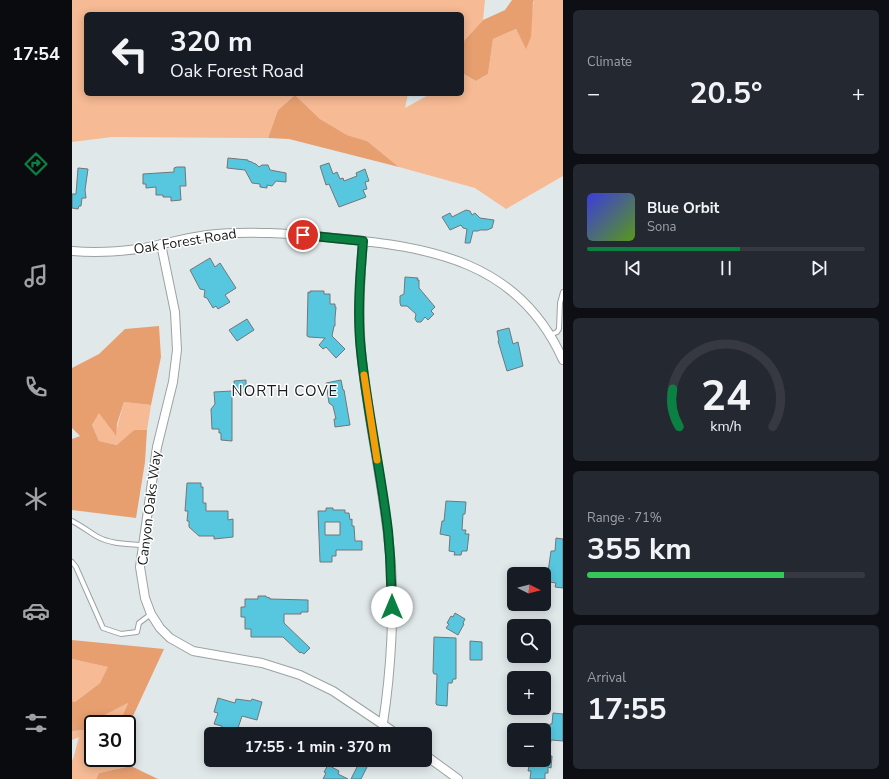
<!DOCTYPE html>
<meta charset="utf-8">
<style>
:root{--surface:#171b24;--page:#242831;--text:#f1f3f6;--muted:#9ea1a6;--line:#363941;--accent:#0b8043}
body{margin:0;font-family:"Nunito Sans",sans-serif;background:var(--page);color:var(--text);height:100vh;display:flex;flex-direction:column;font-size:15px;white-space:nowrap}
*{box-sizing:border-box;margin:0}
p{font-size:13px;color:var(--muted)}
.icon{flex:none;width:22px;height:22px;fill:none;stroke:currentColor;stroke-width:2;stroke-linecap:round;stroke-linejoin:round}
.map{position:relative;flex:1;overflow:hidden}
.sheet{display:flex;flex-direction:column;gap:10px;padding:10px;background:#0d0f14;width:326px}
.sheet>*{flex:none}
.hud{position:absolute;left:12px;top:12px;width:380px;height:84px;border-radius:6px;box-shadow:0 2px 10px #0003;background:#171b24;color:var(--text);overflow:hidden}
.needle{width:26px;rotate:96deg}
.tools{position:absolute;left:435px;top:567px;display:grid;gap:8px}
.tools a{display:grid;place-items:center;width:44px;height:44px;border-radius:6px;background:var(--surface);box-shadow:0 2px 10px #0003;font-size:20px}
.speed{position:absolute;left:12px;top:715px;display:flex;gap:8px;font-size:20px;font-weight:700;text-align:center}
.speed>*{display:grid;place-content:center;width:52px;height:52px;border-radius:50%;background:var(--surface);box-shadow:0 2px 10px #0003;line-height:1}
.speed .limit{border:2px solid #111;border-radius:6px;background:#fff;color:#111}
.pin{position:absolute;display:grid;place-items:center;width:34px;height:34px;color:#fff;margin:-17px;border:2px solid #fff;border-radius:50%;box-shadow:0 1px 4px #0007}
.me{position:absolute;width:44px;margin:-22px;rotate:0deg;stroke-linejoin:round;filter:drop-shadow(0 0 3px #0008)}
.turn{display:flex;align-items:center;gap:14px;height:84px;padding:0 20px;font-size:18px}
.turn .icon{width:52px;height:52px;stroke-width:2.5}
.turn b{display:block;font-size:28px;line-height:34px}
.big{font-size:30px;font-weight:700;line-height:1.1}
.sheet .card{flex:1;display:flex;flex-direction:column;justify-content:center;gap:6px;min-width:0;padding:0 14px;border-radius:6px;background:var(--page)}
.sheet .dial{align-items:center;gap:0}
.dial svg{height:104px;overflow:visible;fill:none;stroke:var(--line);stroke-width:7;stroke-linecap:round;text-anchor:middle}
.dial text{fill:var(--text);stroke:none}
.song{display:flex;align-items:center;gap:12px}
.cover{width:48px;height:48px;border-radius:6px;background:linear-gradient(135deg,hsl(240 70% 55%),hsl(90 70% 35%))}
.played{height:4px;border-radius:2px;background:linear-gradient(90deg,var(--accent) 55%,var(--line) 55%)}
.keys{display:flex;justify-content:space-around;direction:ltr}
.heat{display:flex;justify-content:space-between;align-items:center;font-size:22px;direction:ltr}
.charge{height:6px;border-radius:3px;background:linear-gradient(90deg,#34c759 71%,var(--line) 0)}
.trip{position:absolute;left:132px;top:727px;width:228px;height:40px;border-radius:6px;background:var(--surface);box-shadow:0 2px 10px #0003;font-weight:700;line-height:40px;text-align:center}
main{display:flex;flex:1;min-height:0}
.dock{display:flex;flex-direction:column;width:72px;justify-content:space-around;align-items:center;background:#090b0e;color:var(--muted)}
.dock .icon{width:28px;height:28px}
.dock .on{color:var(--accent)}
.dock b{font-size:18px;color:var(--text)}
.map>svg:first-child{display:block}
</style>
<main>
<nav class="dock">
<b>17:54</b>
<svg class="icon on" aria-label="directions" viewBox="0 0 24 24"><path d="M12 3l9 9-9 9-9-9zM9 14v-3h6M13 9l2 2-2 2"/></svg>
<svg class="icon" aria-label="music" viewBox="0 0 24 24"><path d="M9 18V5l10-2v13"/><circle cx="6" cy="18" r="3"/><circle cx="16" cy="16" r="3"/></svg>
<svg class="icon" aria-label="phone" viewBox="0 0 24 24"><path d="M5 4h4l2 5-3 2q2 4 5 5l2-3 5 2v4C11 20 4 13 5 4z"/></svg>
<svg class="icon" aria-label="climate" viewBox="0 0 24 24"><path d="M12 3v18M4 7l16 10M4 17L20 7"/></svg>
<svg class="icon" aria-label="car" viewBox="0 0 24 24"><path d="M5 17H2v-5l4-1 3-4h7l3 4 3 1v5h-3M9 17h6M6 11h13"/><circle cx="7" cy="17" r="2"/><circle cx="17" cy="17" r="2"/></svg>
<svg class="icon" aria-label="filters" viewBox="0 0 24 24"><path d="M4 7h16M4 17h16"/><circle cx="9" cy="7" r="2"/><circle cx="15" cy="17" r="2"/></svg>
</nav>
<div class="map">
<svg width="491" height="779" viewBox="0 0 491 779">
<rect width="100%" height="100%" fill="#e1e8ea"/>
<path fill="#f6ba94" d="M0,0H413L411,20L390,43V14H14V94H336L333,108L358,94H390V73L404,81L416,74L421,39L444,29L454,48L462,0H491V176L434,209L403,188L327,167L295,141L275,135L248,119L223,95L206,110L196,138L40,137L0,142Z
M52,402L79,405L75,430H62L46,445L27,441L20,425L27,412L43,435Z
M0,659L37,667L28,683L3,702L0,701Z
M56,703L47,724H21V758H42L59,766L27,773L24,779H0V760L1,759L7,737L0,740V731L12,730L31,716Z"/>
<path fill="#e79f70" d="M440,0H462L461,2L459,37L454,49L444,29L421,39L416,74L404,81L390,73V43L411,20L433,10Z
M223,95L248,119L275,135L295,141L327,167L217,139L196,138L206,110Z
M87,326L89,357L79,405L52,402L45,424L44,436L27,413L20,425L27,441L45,445L62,430H75L73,462L64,518L0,510V439L8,436L0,428V368L27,354L53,329Z
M0,640L92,649L55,729V724H47L56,703L31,716L12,730L0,731V701L3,702L28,683L36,667L0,659Z
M59,766L86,779H24L27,773Z"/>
<path fill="#57c7df" stroke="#717779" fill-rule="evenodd" d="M156,158L176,160V161L180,162L181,163L184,164L187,167L190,165H196L198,170L214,173V182L204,181L200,186L195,185V188L188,187V184L180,183L173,170L155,168Z
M257,163L261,174L265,172L268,179L271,178L272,181L285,176L284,173L293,169L297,181L293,182L295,189L291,190L294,197L267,207L257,184L254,185L248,166Z
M105,167H113L114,186H108L109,200L99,201V197H91V195H84V187L74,188V184H71V174L102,172V168Z
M6,168L16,169L13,190L14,198H10L9,206H7L6,209L0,208V194H4Z
M394,210L398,211L400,215L403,213L408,218L422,220L420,228L415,230H408L406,231H401L398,243H393L395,229L391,228L389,225L378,230L370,217L378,213L380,217Z
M138,258L143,267L148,263L164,288L153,295L158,302L146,309L144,306L141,308L135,298L132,297L133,290L128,289L118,270Z
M333,277L346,278L345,280H347V288L363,307L359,311L362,314L356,320L353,317L349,322H345L343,319L344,314L335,306H329L328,303V296L332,294Z
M238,291H252V294H258V304H263V307H264L263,318V326H262L260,336L273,349L264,358L254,347L251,349L247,345L253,338L237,337L235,336L236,292L238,293Z
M175,319L182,330L165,341L157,330Z
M437,328L441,344L446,342L451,366L435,371L426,341H427L425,331Z
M174,380V393H163L162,381Z
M269,380L271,390H272L278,425L263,427L262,419H264L261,406L257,403L254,383Z
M160,391V441L149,440V433H147V429H140L139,409L143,404L142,392Z
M115,483H129V487H131V503H134V511H156V520L161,519V537L142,539V536H127L117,527V521H115L116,511H113Z
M374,501L394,502L393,514H391L390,530H394L393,534H397L395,551H390L389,555H382L383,552L377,551L378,536L368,534L370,521H372Z
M254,508H261V510H273V513H277L278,520L280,519V526H282L283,541H290V550H264V556H260V562H248L246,511H254ZM253,522H268V535H253Z
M484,538L491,539V588L483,587L484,583L477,582V579H475L479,551H483Z
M186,596H194V597L198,598V599L236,600V612H229V614H212V623L238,648L232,654L229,652L228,653L211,637H179V629H173V617H169V607H173V599H186Z
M383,613L393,619L391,623L392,624L386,635L374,628L377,624L375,623L379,616L381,617Z
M362,637L384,638V679H381L380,683H376L375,706L365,705L364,704L365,674H362L361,672Z
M398,641L410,642V660H398Z
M146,698L163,703L164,699L179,701L180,699L190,702L185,720L170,716L164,734H147L150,726L142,724L146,713L142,712Z
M481,713L491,714V741L479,740L477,756H480L479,768L476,767V773H473V779H458L459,771H456L457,766L445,765V760H472V730L473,728H477L478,724H480Z
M288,761L296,765L289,779H279Z
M256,765L267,771L266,774L276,779H251L254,773L252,772Z"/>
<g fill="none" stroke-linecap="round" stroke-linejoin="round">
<defs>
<path id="lane" d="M478,335L485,332L487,329L488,303L491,292
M0,521C8,525 16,531 24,536C38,544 54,544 70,545
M0,562L4,567L31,628L49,634L65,632L67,623L79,614"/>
<path id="street" d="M291,241C288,277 286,314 289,350C295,418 312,486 318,554C323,606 319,671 311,723
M89,244L103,312L105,350L101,382L85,447L68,567L73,598L79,614L88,628L98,638L121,651L190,663L228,675L261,691L325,734
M0,251C22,253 44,252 66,249C89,245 112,238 135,235C177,230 219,234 262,238C359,247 447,261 491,360
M353,755L386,779"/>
</defs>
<use href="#lane" stroke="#9ba2a3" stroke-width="6"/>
<use href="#street" stroke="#9ba2a3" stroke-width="10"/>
<use href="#lane" stroke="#fff" stroke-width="4"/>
<use href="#street" stroke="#fff" stroke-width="8"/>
</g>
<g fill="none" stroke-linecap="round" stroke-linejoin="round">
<defs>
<path id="route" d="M231,235L291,241C288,277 285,314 289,351C295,411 309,471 316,531L318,556L320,607"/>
</defs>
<use href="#route" stroke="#07532c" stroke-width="10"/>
<use href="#route" stroke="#0b8043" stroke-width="7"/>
<path stroke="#f59e0b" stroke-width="7" d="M292,375L305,460"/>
</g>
<g text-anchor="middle" stroke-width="3" stroke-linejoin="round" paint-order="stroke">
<g font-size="14" fill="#181a1b" stroke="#fff">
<text transform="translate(113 241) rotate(-9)" y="5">Oak Forest Road</text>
<text transform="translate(77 508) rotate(-83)" y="5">Canyon Oaks Way</text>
</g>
<g font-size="15" letter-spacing="1" fill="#181a1b" stroke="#fff">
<text x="213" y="396">NORTH COVE</text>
</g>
</g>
</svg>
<div class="tools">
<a><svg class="needle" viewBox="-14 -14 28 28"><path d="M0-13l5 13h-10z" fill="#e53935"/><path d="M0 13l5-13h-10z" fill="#9ea1a6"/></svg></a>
<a><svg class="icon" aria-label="search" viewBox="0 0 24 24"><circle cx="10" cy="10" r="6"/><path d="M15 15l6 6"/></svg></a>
<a>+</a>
<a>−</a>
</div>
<div class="speed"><div class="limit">30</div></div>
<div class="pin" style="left:231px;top:235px;background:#d93025"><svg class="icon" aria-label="arrive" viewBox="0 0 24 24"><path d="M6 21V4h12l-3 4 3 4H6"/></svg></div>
<svg class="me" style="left:320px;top:607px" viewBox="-20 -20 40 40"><circle r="19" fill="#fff"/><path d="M0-13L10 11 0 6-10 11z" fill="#0b8043"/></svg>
<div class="trip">17:55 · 1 min · 370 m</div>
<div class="hud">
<div class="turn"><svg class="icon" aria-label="left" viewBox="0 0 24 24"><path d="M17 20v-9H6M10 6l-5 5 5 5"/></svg><div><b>320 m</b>Oak Forest Road</div></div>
</div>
</div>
<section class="sheet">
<div class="card"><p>Climate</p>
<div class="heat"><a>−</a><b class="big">20.5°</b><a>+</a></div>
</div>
<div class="card">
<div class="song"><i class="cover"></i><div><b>Blue Orbit</b><p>Sona</p></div></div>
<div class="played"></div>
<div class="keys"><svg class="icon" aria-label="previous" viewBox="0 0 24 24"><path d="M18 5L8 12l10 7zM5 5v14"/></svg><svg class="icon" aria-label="pause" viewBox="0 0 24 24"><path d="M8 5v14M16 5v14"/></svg><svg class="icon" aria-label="next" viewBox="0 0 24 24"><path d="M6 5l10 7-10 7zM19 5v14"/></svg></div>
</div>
<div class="card dial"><svg viewBox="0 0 100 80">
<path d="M14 69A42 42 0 1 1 86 69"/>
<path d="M14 69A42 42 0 0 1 9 40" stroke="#0b8043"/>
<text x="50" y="56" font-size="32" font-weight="700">24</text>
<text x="50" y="72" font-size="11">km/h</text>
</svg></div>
<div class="card"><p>Range · 71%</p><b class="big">355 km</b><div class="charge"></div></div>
<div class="card"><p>Arrival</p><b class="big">17:55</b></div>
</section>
</main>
